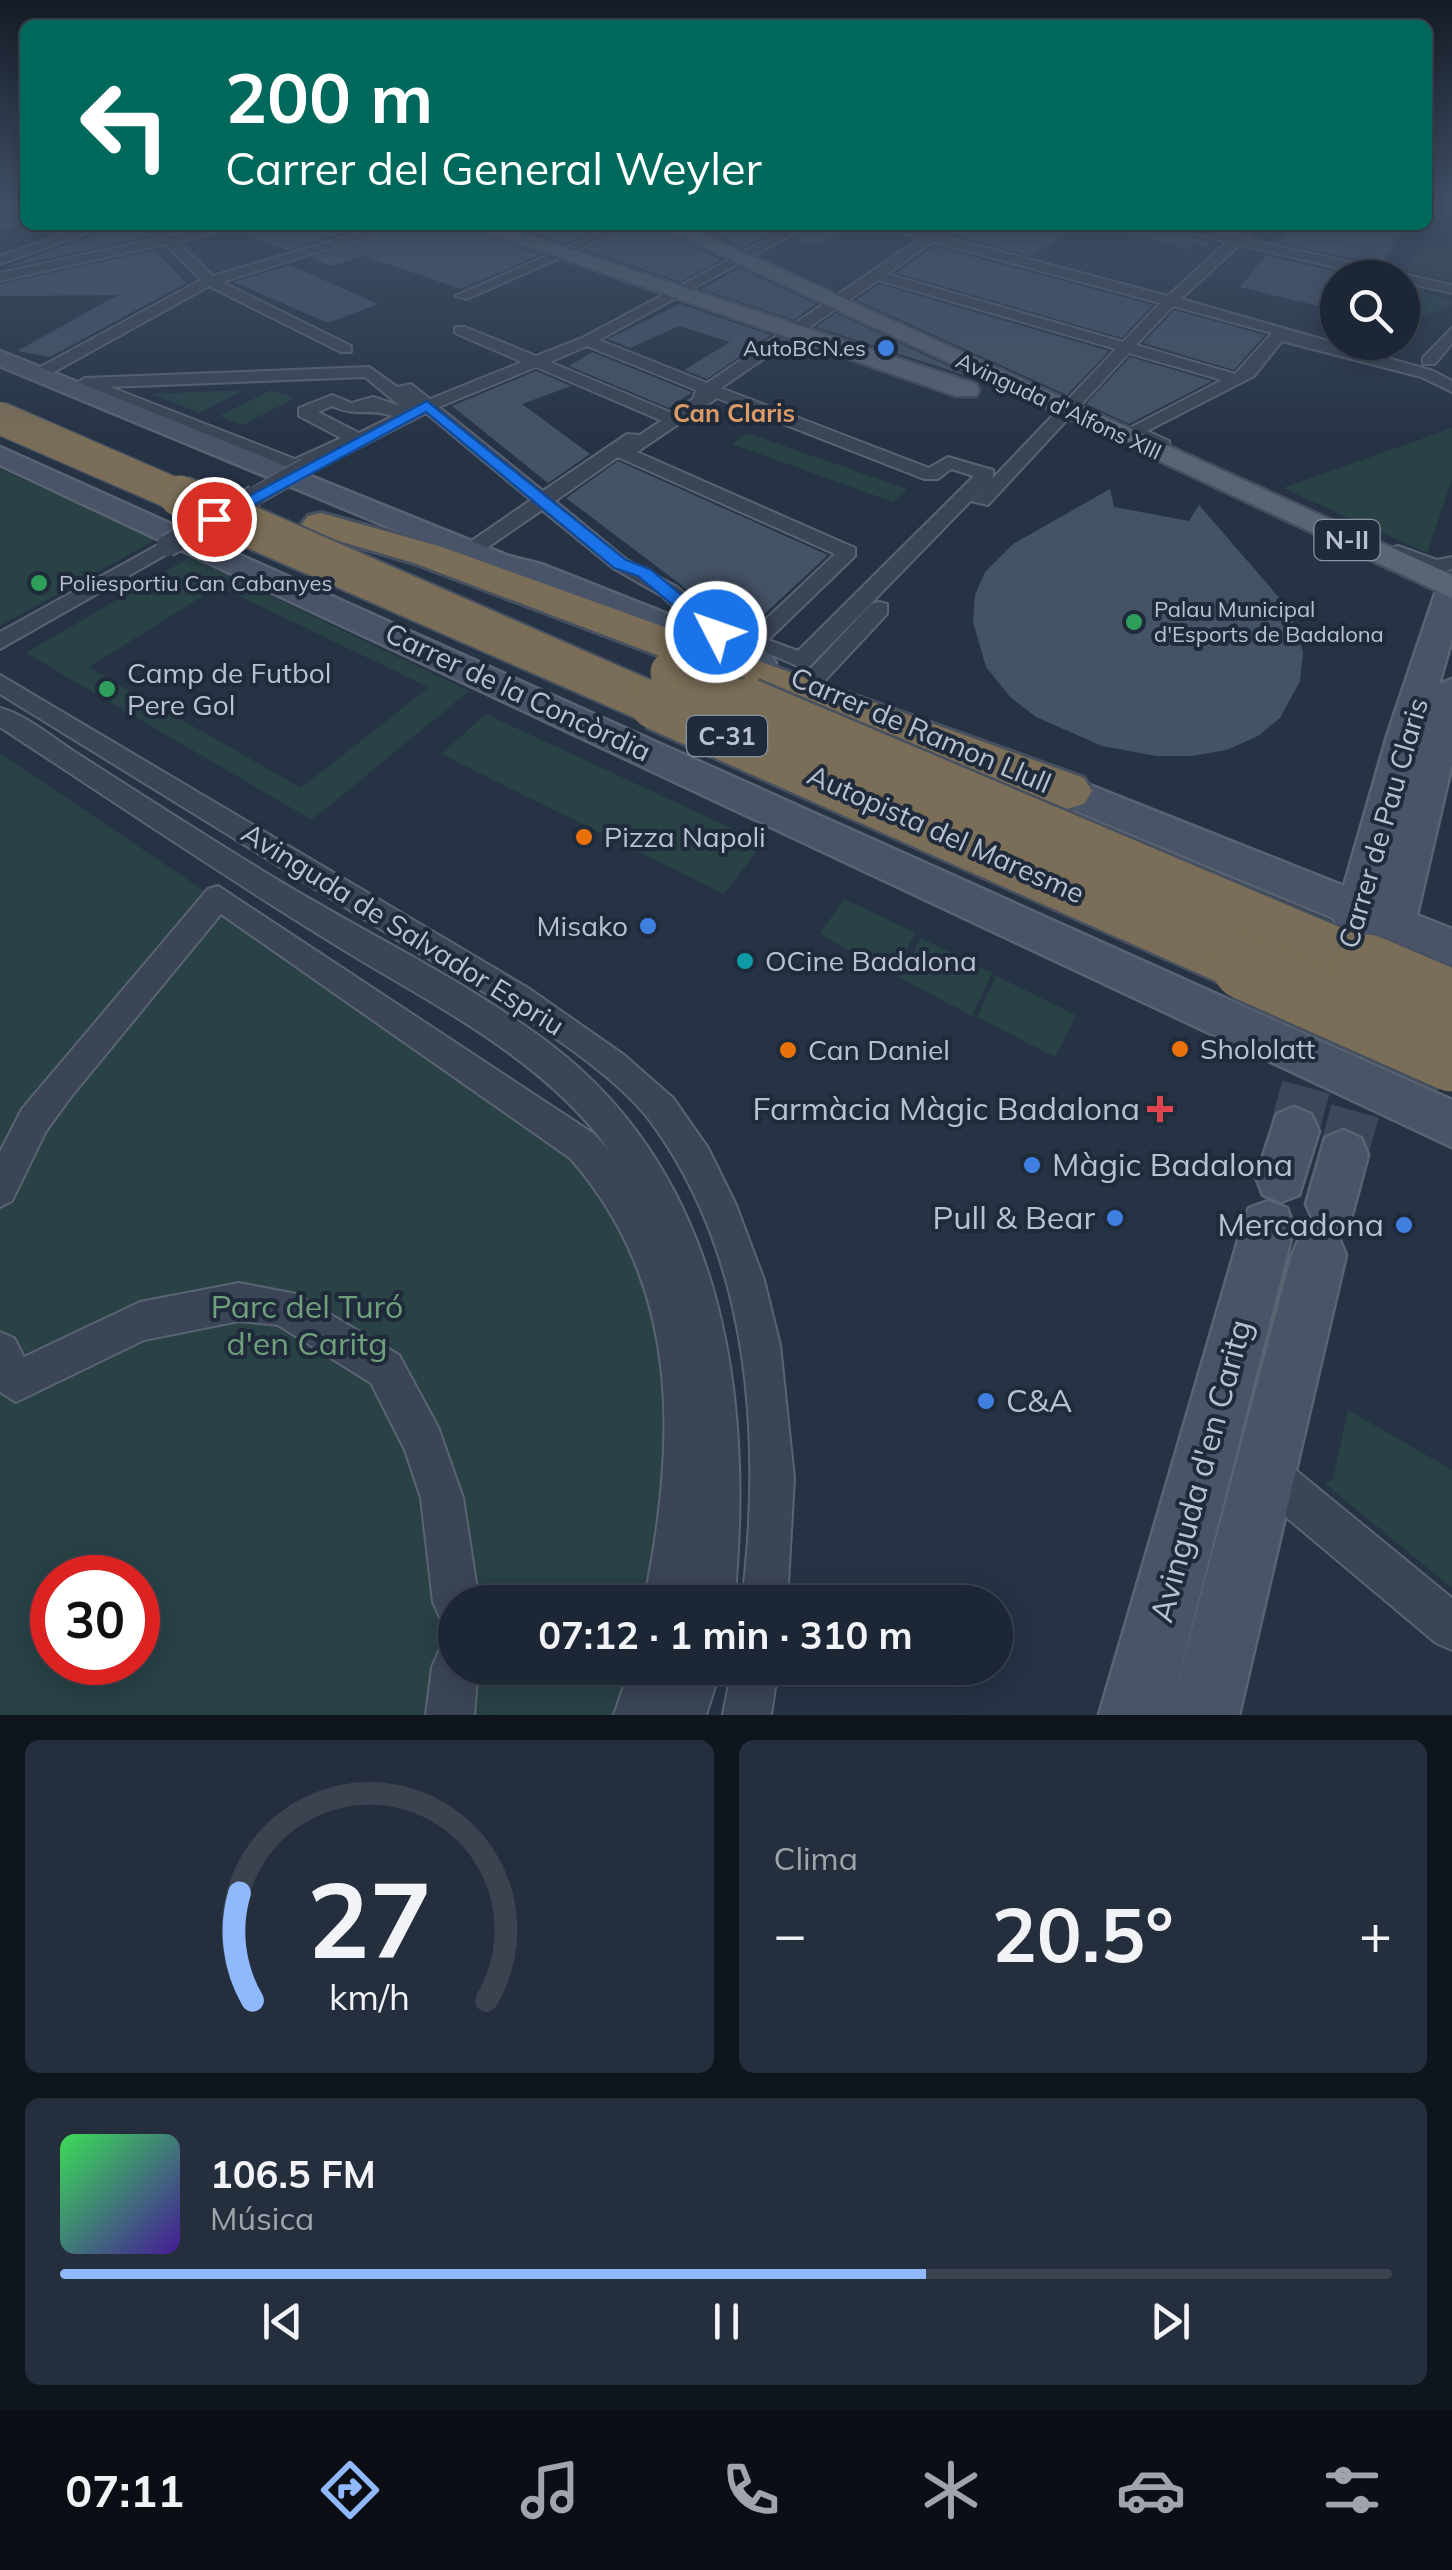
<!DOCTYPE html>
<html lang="es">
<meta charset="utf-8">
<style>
:root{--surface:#1c2634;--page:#252e3c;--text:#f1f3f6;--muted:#a0a5ac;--line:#3a434f;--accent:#8fb8fd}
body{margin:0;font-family:Mulish,sans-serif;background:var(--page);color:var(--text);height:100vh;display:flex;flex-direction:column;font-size:38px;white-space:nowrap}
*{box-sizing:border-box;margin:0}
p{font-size:32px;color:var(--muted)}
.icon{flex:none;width:55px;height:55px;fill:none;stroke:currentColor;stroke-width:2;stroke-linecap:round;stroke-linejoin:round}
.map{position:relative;height:1715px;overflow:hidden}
.drawer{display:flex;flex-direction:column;gap:25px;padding:25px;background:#0f151d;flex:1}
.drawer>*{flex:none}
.hud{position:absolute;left:20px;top:20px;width:1412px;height:210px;border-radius:15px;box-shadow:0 5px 25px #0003,0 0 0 2px var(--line);background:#00695c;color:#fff;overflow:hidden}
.buttons{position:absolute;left:1320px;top:260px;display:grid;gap:20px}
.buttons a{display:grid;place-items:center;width:100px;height:100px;border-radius:50%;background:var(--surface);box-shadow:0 5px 25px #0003,0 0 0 2px var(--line);font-size:50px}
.speed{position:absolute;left:30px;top:1555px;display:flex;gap:20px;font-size:50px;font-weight:700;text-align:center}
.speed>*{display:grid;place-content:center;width:130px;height:130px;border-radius:50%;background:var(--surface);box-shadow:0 5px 25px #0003,0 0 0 2px var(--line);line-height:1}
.speed .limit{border:15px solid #d22;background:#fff;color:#111}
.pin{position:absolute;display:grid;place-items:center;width:85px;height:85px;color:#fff;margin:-42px;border:5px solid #fff;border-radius:50%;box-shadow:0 2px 10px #0007}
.me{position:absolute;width:110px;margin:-55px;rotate:311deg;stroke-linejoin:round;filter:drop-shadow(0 0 8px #0008)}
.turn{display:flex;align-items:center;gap:35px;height:210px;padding:0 40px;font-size:45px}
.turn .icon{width:130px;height:130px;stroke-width:2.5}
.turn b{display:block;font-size:70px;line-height:85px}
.big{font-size:75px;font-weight:700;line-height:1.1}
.drawer .tile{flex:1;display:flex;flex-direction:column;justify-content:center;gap:15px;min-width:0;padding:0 35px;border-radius:15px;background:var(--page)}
.drawer .dial{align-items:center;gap:0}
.dial svg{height:260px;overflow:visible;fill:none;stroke:var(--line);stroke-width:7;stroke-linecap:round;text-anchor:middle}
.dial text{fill:var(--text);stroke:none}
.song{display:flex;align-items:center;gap:30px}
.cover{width:120px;height:120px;border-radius:15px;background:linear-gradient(135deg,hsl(130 70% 55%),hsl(260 70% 35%))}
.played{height:10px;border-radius:5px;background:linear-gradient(90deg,var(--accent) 65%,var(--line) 65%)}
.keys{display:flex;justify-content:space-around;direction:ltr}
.heat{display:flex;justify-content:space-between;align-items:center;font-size:55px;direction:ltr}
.drawer .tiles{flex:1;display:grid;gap:25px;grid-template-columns:1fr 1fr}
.tile:last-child{grid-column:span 2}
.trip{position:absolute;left:438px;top:1585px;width:575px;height:100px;border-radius:50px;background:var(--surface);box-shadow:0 5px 25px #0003,0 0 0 2px var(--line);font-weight:700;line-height:100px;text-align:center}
.tab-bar{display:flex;height:160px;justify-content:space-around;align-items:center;background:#0b0f15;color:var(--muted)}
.tab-bar .icon{width:70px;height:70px}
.tab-bar .selected{color:var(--accent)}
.tab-bar b{font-size:45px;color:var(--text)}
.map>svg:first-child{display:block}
</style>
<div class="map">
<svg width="1452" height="1715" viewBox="0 0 1452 1715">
<rect width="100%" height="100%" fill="#263345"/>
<path fill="#284246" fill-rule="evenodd" d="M1421,245L1452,248V281L1406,271Z
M1402,284L1452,301V305L1403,324Z
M245,390L199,413L152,394Z
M271,390L295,398L243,425L219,416Z
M1452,428V479L1427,553L1283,488Z
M747,433L907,489L893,502L732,444Z
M0,469L157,539L0,626Z
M190,557L469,691L312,820L26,653ZM219,586L428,687V688L301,788L89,667Z
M486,714L763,843L724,894L441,754Z
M0,753L582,1146L660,1268L673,1575L667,1602H455V1668H653L638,1715H0ZM52,1578H138V1662H52Z
M844,899L916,933L892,974L820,934Z
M921,938L992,973L972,1016L899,977Z
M996,976L1076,1015L1055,1057L977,1017Z
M1348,1410L1452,1470V1588L1325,1484L1333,1479Z"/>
<path fill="#455367" d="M112,225L188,228L0,269L109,229Z
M246,225H372L287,250L233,231Z
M408,225H463L540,255L461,289L364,256L331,266L310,258Z
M509,225H608L565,244Z
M637,225H653L721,260L680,282L586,250Z
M692,225H786L743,248Z
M812,225H854L818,246L792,239Z
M964,225H1085L1031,256L949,234Z
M1123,225H1158L1211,242L1206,247L1194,244L1189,249L1122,233Z
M1291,225H1406L1381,265L1277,242Z
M934,246L1153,305L1122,338L896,273Z
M154,250L186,283L50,357L17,351L118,295L0,296V284Z
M1266,255L1364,278H1338V311L1240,287Z
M290,265L378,304L328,323L234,282Z
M739,268L767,281L816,304L794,320L701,289Z
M879,284L1109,351L1067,395L856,300Z
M680,304L771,335L707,379L684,370L730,342L679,326L630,348L608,339Z
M1174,310L1204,318L1265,335L1234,370L1143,343Z
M836,313L971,377L816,327Z
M592,352L691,392V393L669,408L569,366Z
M1130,357L1212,381L1129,424L1086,404Z
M536,371L571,386L522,404L590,454L548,483L452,406Z
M618,461L828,555L739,638L680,584L566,498Z
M1110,489L1114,507L1189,521L1199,505L1289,609L1303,652L1300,681L1280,718L1258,736L1227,750L1192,756H1156L1102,746L1036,717L1011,698L986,667L973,622L975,595L985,572L1013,544Z"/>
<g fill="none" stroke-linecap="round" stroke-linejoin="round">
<path stroke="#3c485a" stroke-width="49" stroke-dasharray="49 25" stroke-linecap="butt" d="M1294,1131L1306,1087
M1343,1155L1355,1111"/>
<defs>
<path id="street" d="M1428,201H1452V209L1428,204Z
M25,213V221L0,227V219Z
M90,225H108L0,264V256Z
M219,225H242L177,242L213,276L385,225H404L222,282L351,346V352H341L209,286L45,377H33V371L201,280L165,244L0,281V273Z
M617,225H634L467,299L455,296Z
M794,225H809L599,340L707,383L921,238L879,225L929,233L940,227L946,231L941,236L1168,296L1227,242L1162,225H1185L1234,236L1246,225H1259L1246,239L1452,285V293L1402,282V278H1383L1239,245L1181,299L1433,371L1452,381V392L1421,377L1282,341L1254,376L1147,431L1169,441V449L1163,450L1124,431L1222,380L1129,353L988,505L971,501L990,481L810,666L802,668L742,642L835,554L618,457L555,501L627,560L677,587L750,652V662H734L662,596L613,568L542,510L478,554H464V546L531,500L426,413L348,453L296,471L77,383L85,378L369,367L397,387L411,384L430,399L522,362L455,333V327H465L536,356L582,338ZM933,242L1160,303L1123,342L887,274ZM878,280L1116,349L993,478V470L948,457L929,468L721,388ZM1173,306L1272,333L1235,374L1136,345ZM587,346L696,390L693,399L672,413L550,362ZM536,367L660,420H662L640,435L627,434L543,491L439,407ZM365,377L400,406L373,397L352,403L332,395L299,408V416L341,438L295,459L110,387ZM717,398L924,479H938L951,469L974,476L798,651L768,640L855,556V548L637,452ZM332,406C354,417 371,408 393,416L359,433L318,412Z
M1452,328V343L1435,364H1423V358Z
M167,540L174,542V550L0,649V632Z
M1398,546L1437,560L1452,557V569L1435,573L1391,556V548Z
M879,602L887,604V614L819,687H803V677L871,604Z
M0,675L528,988L624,1055L673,1098L708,1148L736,1205L764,1280L780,1345L794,1478L787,1602H742C762,1439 751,1259 651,1122C603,1058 476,988 406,945C271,861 135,777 0,694Z
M0,708C27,715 54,739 78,754C139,793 201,833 263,871C358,930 465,979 554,1047C725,1180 754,1399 734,1602H644C676,1443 683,1287 570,1158L221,914L70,1098L46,1131L12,1201L0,1207V1152L22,1109L208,889L218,886L594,1134L610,1151C539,1053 426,1002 326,939C216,871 108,798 0,727Z
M239,1283L296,1294L399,1355L438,1427L463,1498L479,1602H455V1624L440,1618L433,1602L421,1498L405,1450L371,1383L278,1325L239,1321L144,1340L16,1402L0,1392V1332L14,1338L24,1357L140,1302Z
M1277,1461L1292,1467L1452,1598V1650L1436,1643L1262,1497L1256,1482L1262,1467Z
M455,1644V1668H478L474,1715H426L432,1667L439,1651Z
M630,1668H721L706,1715H614Z
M732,1668H778L771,1715H723Z"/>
<path id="secondary" d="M0,351L509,556L544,565L771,655L776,663L771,671H747L522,577L487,568L0,366Z
M0,447L1452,1100V1147L0,465Z
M1452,579V639L1439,684L1452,679V764L1417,915L1452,929V966L1409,949L1403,961L1388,966L1373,961L1367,948L1352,953L1337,948L1331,935L1335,919L1026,790L1020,780L1026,770L1039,766L1052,770L1344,886L1388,733L1437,588Z
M1294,1107L1311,1114L1319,1131L1299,1195L1281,1202L1263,1195L1256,1177L1277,1114Z
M1343,1130L1361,1138L1368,1155L1350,1222L1332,1230L1314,1222L1306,1204L1325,1138Z
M1268,1201L1287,1208L1294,1227L1169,1715H1099L1242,1227L1249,1208Z
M1319,1228L1338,1236L1346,1255L1239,1715H1169L1292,1255L1300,1236Z"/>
<path id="primary" d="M467,225H497L976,384L979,390L976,396H956Z
M656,225H683L1452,575V598Z"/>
<path id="highway" d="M321,513L442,547L1084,778L1092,791L1084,804L1067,809L1050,804L414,563L308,532L302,524L308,516Z"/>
</defs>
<use href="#street" stroke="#5a6372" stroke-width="4"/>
<use href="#secondary" stroke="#5a6372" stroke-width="5"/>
<use href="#primary" stroke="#454e5e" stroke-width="5"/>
<use href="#highway" stroke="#46505f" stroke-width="6"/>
<use href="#street" fill="#3b4555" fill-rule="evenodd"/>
<use href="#secondary" fill="#495468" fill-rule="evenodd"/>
<use href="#primary" fill="#596474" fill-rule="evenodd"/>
<use href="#highway" fill="#7b6e58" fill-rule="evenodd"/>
<defs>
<path id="street-bridge-far1" d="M250,499L306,467"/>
<path id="street-bridge" d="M167,546L255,496"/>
<path id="highway-bridge-far3" d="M0,418L186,499"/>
<path id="highway-bridge-far2" d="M180,496L661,707
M671,672L754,707"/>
<path id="highway-bridge-far1" d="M656,704L1251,969
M748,704L1373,969"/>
<path id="highway-bridge" d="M1245,967L1452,1059
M1367,967L1452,1003"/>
</defs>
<use href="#street-bridge-far1" stroke="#5a6372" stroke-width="20" stroke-linecap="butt"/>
<use href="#street-bridge" stroke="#5a6372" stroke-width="25" stroke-linecap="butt"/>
<use href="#highway-bridge-far3" stroke="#46505f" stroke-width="35" stroke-linecap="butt"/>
<use href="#highway-bridge-far2" stroke="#46505f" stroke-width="45" stroke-linecap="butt"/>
<use href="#highway-bridge-far1" stroke="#46505f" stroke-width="56" stroke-linecap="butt"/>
<use href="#highway-bridge" stroke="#46505f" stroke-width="70" stroke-linecap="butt"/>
<use href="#street-bridge-far1" stroke="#3b4555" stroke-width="18"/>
<use href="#street-bridge" stroke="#3b4555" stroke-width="21"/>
<use href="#highway-bridge-far3" stroke="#7b6e58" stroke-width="32"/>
<use href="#highway-bridge-far2" stroke="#7b6e58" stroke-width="41"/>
<use href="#highway-bridge-far1" stroke="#7b6e58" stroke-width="51"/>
<use href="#highway-bridge" stroke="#7b6e58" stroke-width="65"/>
</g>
<linearGradient id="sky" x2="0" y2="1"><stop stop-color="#151c26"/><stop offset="0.46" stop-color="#415068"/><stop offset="1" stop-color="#415068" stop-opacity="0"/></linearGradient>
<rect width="1452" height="441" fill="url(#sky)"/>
<path fill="#1a73e8" stroke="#114b97" stroke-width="2.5" d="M427,401L626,560L650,569L722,628V636H710L638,576L614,568L426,412L220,523L206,519Z"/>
<g fill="#3f7fe0" stroke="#1f2a3a" stroke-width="4">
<circle cx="886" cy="348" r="10"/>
<circle cx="648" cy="926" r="10"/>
<circle cx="1032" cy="1165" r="10"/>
<circle cx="1115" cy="1218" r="10"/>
<circle cx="1404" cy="1225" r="10"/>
<circle cx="986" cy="1401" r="10"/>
</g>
<g fill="#2e9e5b" stroke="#1f2a3a" stroke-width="4">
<circle cx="39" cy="583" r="10"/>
<circle cx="1134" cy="622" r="10"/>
<circle cx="107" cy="689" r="10"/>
</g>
<g fill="#e8710a" stroke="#1f2a3a" stroke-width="4">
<circle cx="584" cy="837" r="10"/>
<circle cx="1180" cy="1049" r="10"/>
<circle cx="788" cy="1050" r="10"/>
</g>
<circle fill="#0f9aa8" stroke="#1f2a3a" stroke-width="4" cx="745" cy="961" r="10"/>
<path fill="#e0444e" stroke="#1f2a3a" stroke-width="4" d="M1155 1094h10v10h10v10h-10v10h-10v-10h-10v-10h10z"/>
<g text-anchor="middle" stroke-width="8" stroke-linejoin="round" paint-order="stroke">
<g font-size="22" fill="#b9c1ce" stroke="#1f2a3a" text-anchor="start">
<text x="866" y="356" text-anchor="end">AutoBCN.es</text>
<text x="59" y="591">Poliesportiu Can Cabanyes</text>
<text x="1154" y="617">Palau Municipal<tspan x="1154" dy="25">d'Esports de Badalona</tspan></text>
</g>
<g font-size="22" fill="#b9c1ce" stroke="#1f2a3a">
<text transform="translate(1059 406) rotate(25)" y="8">Avinguda d'Alfons XIII</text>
</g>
<g font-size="25" font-weight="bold" fill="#dc9b66" stroke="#1f2a3a">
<text x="734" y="422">Can Claris</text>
</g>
<g fill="#1f2a3a" stroke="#8b94a2" stroke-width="2.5">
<rect x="1314.5" y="520" width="65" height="40" rx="8"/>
<rect x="687" y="716" width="80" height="40" rx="8"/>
</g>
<g font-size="25" font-weight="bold" fill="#b9c1ce">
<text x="1347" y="549">N-II</text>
<text x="727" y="745">C-31</text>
</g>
<g font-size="28" fill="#b9c1ce" stroke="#1f2a3a" text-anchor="start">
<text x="127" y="683">Camp de Futbol<tspan x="127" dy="32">Pere Gol</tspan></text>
<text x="604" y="847">Pizza Napoli</text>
<text x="628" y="936" text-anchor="end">Misako</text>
<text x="765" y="971">OCine Badalona</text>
<text x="1200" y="1059">Shololatt</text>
<text x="808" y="1060">Can Daniel</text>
</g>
<g font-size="28" fill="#b9c1ce" stroke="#1f2a3a">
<text transform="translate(518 692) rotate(25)" y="10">Carrer de la Concòrdia</text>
<text transform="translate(921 730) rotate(23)" y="10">Carrer de Ramon Llull</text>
<text transform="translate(1383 823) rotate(-74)" y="10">Carrer de Pau Claris</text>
<text transform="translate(946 834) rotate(24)" y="10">Autopista del Maresme</text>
<text transform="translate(403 929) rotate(32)" y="10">Avinguda de Salvador Espriu</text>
</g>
<g font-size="32" fill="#b9c1ce" stroke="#1f2a3a" text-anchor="end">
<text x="1140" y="1120">Farmàcia Màgic Badalona</text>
<text x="1052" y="1176" text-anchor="start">Màgic Badalona</text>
<text x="1095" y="1229">Pull &amp; Bear</text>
<text x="1384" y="1236">Mercadona</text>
<text x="1006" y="1412" text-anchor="start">C&amp;A</text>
</g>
<g font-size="32" fill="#6fa07b" stroke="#1f2a3a">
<text x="307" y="1318">Parc del Turó<tspan x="307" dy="37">d'en Caritg</tspan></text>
</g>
<g font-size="32" fill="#b9c1ce" stroke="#1f2a3a">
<text transform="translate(1201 1471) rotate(-75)" y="11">Avinguda d'en Caritg</text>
</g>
</g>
</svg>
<div class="buttons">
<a><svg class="icon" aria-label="search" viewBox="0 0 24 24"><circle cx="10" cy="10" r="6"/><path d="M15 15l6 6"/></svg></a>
</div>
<div class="speed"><div class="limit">30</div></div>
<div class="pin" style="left:214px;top:519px;background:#d93025"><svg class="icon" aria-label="arrive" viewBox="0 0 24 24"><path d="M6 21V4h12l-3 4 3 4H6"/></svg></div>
<svg class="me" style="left:716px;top:632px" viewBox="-20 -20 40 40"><circle r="17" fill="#1a73e8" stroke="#fff" stroke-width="3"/><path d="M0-11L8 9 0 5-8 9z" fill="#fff"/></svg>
<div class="trip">07:12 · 1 min · 310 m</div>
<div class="hud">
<div class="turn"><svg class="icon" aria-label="left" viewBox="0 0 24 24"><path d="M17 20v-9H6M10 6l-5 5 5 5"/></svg><div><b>200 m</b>Carrer del General Weyler</div></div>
</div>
</div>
<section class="drawer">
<div class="tiles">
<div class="tile dial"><svg viewBox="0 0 100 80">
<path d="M14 69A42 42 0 1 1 86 69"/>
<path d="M14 69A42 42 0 0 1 10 36" stroke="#8fb8fd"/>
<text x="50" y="56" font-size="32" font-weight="700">27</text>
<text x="50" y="72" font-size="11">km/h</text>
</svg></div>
<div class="tile"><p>Clima</p>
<div class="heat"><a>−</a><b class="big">20.5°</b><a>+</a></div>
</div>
<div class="tile">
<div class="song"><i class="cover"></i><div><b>106.5 FM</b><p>Música</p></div></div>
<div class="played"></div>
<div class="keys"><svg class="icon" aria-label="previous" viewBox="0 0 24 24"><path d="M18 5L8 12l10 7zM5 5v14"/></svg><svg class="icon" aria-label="pause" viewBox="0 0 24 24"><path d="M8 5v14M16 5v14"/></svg><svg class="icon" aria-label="next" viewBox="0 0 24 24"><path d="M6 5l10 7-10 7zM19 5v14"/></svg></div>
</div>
</div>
</section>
<nav class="tab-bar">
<b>07:11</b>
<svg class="icon selected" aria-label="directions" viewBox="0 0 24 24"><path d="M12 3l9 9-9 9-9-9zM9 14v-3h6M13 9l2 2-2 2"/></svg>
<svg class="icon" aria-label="music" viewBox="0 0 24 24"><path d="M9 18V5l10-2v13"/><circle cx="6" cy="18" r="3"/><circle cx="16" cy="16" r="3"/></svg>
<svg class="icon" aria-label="phone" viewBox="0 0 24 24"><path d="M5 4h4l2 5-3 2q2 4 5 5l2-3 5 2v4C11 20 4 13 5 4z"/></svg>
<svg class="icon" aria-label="climate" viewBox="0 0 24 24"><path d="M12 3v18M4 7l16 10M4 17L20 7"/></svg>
<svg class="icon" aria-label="car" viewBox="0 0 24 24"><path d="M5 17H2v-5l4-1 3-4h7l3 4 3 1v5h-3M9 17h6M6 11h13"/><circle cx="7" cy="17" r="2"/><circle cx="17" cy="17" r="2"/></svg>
<svg class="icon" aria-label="filters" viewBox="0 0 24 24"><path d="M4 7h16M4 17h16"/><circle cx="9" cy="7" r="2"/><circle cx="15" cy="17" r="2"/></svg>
</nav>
